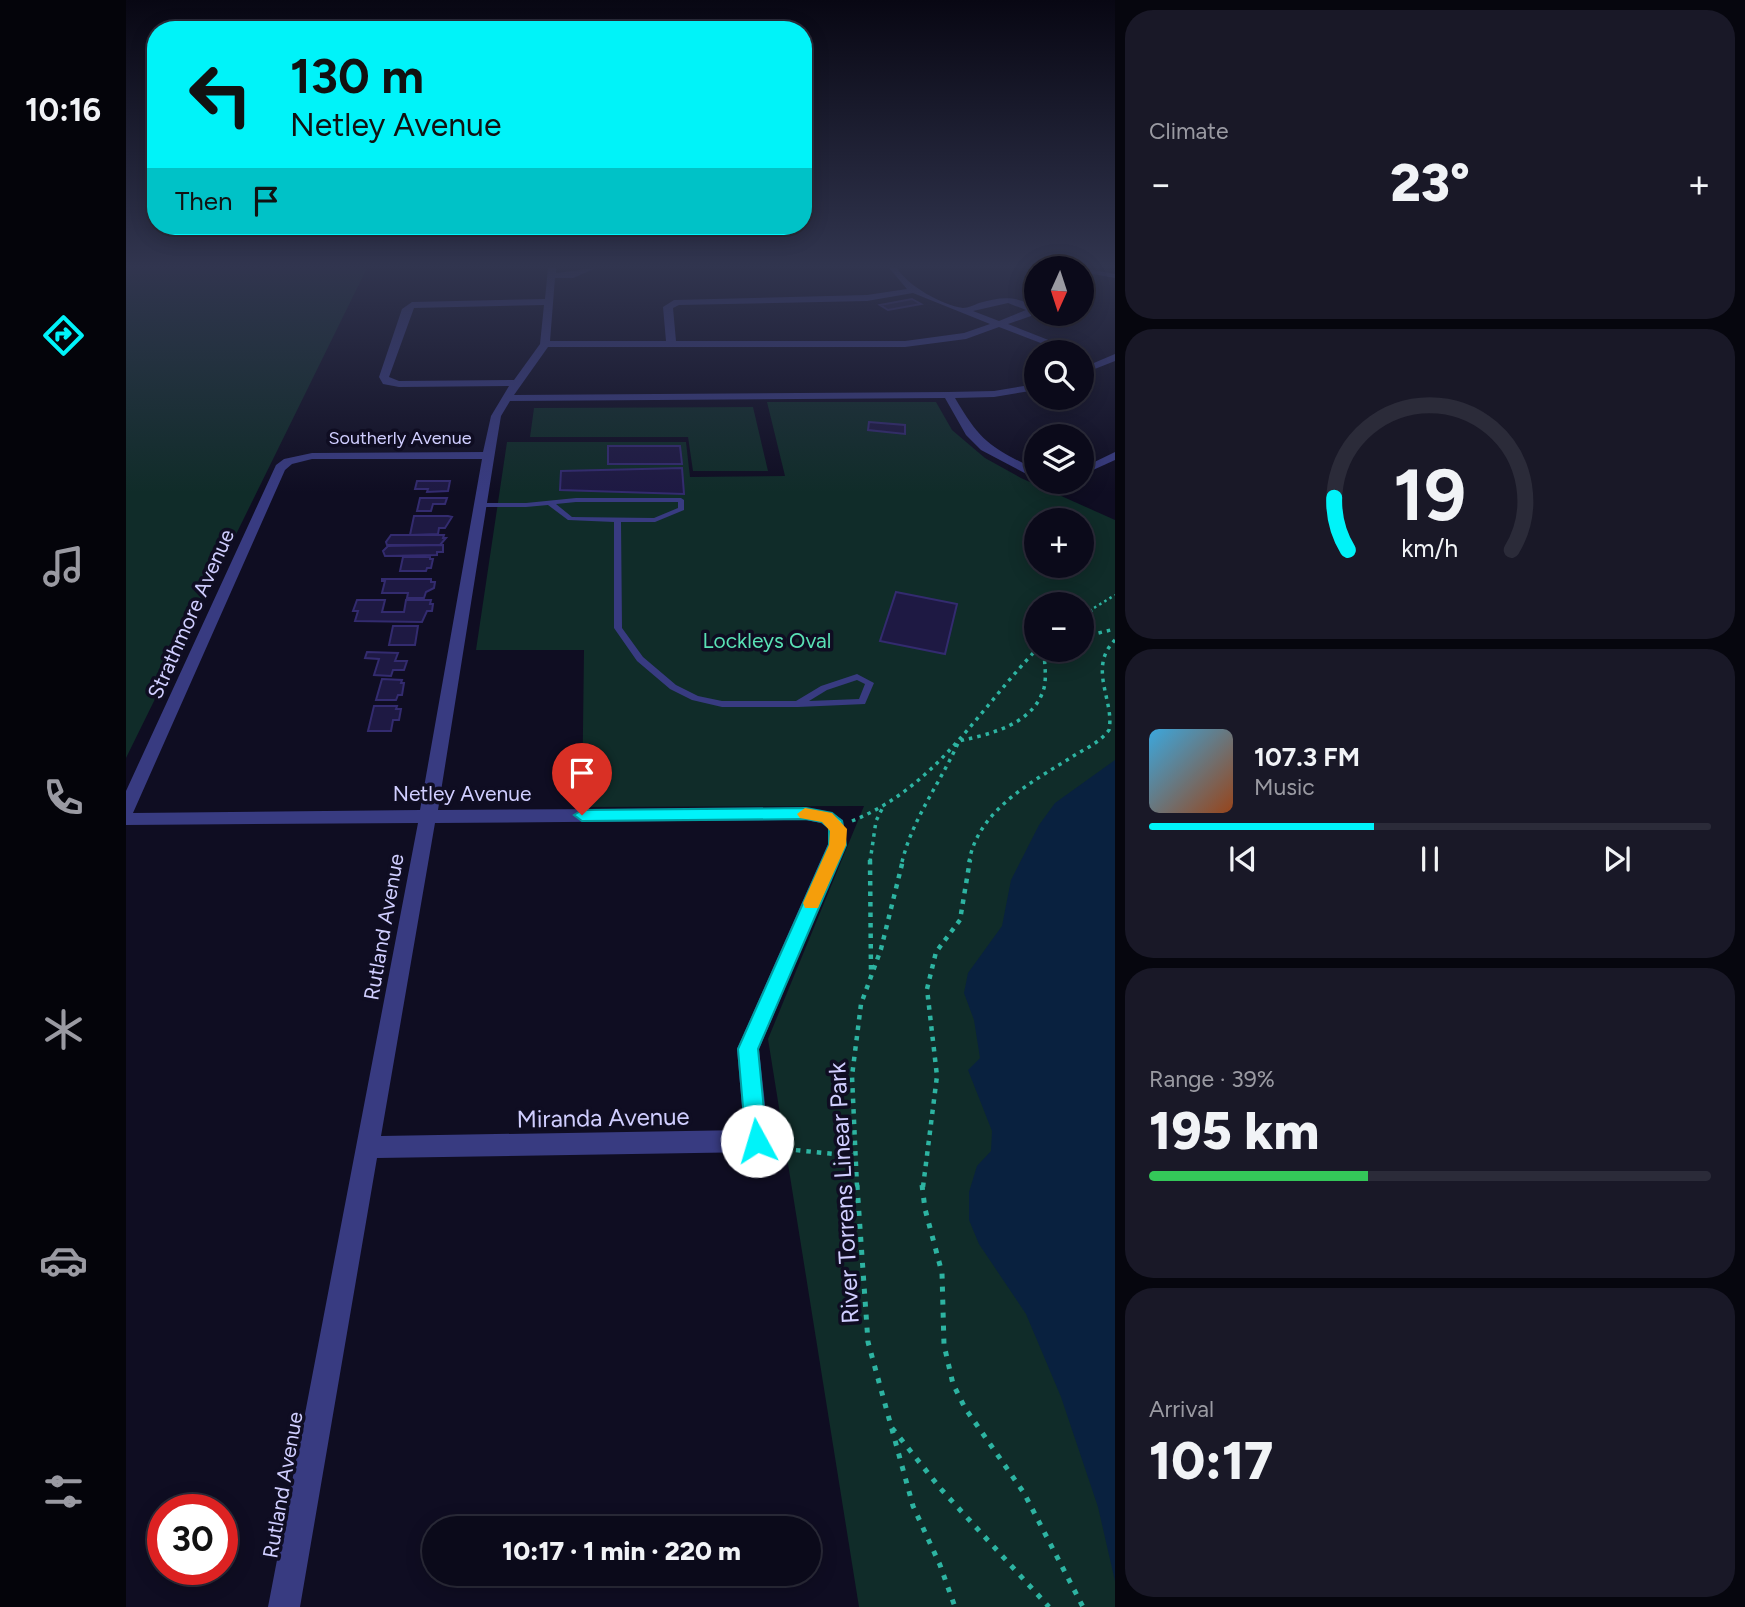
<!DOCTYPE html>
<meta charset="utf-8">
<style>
:root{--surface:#0b0a1a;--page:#191827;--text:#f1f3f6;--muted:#9a9aa2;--line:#2b2b39;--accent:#00f3f9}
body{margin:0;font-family:Figtree,sans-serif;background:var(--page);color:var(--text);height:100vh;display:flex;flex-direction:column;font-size:26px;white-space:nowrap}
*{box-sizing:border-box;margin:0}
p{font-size:23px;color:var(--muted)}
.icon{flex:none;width:38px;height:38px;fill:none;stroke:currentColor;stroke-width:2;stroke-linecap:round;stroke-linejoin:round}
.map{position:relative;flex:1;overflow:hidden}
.details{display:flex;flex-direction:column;gap:10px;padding:10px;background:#06060e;width:630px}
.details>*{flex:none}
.top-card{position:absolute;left:21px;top:21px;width:665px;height:214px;border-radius:28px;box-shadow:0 4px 18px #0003,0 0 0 2px var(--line);background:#00f3f9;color:#111;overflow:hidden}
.needle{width:46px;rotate:183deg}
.controls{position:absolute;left:898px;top:256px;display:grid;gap:14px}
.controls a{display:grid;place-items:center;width:70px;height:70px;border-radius:50%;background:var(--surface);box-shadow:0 4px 18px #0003,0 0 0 2px var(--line);font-size:35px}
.speed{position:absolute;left:21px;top:1494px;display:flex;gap:14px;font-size:35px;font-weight:700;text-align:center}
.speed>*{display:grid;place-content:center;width:91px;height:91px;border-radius:50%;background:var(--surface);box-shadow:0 4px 18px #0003,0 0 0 2px var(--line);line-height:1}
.speed .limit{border:10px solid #d22;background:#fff;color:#111}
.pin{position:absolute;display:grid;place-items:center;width:60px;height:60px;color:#fff;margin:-72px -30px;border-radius:50% 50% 50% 0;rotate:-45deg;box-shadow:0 0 7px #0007}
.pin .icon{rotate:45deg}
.me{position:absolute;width:77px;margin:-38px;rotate:354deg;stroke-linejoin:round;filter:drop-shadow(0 0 5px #0008)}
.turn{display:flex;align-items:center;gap:24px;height:147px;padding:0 28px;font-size:32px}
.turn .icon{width:91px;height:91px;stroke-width:2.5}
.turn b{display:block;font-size:49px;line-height:60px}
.then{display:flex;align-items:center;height:66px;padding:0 28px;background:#0003;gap:14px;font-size:26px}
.big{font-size:52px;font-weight:800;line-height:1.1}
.details .widget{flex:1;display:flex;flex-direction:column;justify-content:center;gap:10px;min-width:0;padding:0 24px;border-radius:28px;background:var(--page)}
.details .dial{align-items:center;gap:0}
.dial svg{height:182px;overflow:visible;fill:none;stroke:var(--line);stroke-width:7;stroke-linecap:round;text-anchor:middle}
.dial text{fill:var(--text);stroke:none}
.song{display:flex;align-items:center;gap:21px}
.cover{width:84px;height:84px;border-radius:10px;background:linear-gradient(135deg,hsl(200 70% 55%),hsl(20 70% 35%))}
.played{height:7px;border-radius:4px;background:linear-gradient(90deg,var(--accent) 40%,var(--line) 40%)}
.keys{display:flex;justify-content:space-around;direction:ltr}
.heat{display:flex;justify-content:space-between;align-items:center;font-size:38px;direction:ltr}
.charge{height:10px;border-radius:5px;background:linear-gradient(90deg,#34c759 39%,var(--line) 0)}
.trip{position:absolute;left:296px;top:1516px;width:399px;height:70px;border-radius:35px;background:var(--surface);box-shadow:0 4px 18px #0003,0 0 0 2px var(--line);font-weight:800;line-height:70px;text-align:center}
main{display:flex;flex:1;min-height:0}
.dock{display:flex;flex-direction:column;width:126px;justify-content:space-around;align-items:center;background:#04040a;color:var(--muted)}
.dock .icon{width:49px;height:49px}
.dock .on{color:var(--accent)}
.dock b{font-size:32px;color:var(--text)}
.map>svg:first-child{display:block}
</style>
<main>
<nav class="dock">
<b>10:16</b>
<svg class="icon on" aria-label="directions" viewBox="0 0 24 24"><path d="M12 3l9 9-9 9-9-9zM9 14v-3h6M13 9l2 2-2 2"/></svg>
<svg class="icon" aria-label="music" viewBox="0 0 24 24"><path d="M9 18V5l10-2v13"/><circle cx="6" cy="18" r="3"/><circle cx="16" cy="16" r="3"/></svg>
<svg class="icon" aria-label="phone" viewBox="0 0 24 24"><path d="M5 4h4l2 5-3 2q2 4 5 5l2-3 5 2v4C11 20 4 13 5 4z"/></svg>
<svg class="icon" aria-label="climate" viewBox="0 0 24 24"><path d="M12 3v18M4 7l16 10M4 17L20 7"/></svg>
<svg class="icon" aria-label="car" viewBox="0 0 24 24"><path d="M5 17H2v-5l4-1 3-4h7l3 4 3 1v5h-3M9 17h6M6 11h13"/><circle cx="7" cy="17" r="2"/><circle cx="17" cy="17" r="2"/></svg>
<svg class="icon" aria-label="filters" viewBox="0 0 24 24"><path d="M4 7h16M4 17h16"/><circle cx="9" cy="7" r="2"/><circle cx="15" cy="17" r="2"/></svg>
</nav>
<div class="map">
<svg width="989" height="1607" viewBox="0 0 989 1607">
<rect width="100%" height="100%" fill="#0f0d22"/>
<path fill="#102c29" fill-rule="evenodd" d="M0,268H241L0,758Z
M641,402H810L826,430L859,458L895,478L989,520V1607H733L642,1039L738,806L456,807L458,650H350L381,442H560L564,477L659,476ZM910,520H956V565H910ZM910,604H956V649H910Z
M627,407L642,471H567L562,437H404L408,408Z"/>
<path fill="#09213f" d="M989,760V1581L972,1507L935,1397L900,1314L853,1244L843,1220V1192L851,1166L865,1151L866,1131L842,1070L854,1058L848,1020L838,993L842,973L876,926L885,880L913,825L929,803Z"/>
<path fill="#1e1943" stroke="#332b6f" stroke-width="2" d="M786,299L795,304L762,310L754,305Z
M743,422L779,425V434L742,430Z
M482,446H554L556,464H482Z
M556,468L558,494L434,490L435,471Z
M291,481H324L322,491L301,492L302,489H289Z
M294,498H321L319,504H307L305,511H291Z
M288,516H322L326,517L319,528H313L312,534L284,535Z
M265,535H318L317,538H320L314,545H261L260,542Z
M317,545V552H311V555L259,556L257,551L262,546Z
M277,557H304V559H307L305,568H301L300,571H274Z
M256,579H305V582H309L308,588L300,592L298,598H281L282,593H256L259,581H256Z
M770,592L831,604L819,654L754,641Z
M231,600H259L256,612H278L280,600H305L304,604H307L306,611H301L296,622L229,621L232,611H227Z
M267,626H292L289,645H263Z
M241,652L272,653L269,661H281L278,670H267L265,676L248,675L253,659L239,658Z
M256,679L276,680L275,683H278L276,695H272L270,700H250Z
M248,706H271L270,709H275L273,720H267L265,731H242Z"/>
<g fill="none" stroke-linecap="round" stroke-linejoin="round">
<path stroke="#2db4a2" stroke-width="2.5" stroke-dasharray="2.5 3.5" stroke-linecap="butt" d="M963,611L989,595"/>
<path stroke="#2db4a2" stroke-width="3.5" stroke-dasharray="3.5 5" stroke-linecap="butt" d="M956,616L966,610
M956,637L989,629
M726,821C810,787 851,712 911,649
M744,862L750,821L756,809
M776,862C787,817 815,782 833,741C865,734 908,724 918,688C921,676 918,662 918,649
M843,862C852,809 908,781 949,755C961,748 974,742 983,730C989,701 961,668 989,640"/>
<path stroke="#2db4a2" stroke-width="4.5" stroke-dasharray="4.5 6" stroke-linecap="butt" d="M744,860L745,973
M649,1148L728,1156
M731,1187L726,1076L735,1004L755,949L777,860
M797,1187L811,1076L801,989L810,952L834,920L844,860"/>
<path stroke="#2db4a2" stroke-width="5" stroke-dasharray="5 8" stroke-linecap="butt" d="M731,1185L742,1342L787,1506L814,1565L829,1607
M796,1185L799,1209L816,1273L818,1345L827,1384L839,1408L898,1493L957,1607
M766,1428L814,1488L923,1607"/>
<path fill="#383b81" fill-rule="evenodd" d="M450,498H555L558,500V510L529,522H495L496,628L517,657L550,685L572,696L596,701H670L695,686L731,674L748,683L739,704L672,707H596L566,700L544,689L511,661L488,628V522L442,520L422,505L400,507H354L351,505L354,503H400ZM450,502H552V508L528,518L446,517L430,504ZM731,680L739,684L733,699L683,701L701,690Z"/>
<path fill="#383b81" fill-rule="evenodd" d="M422,268H430V273L470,268L447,278H429L424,341H540L537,307L548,300L741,295L781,289L763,268H771C782,286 816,305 837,308C842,308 848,305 853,303C873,297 894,294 910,310L905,316L882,324L953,352H938L873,327L840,339L779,347H422L388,395L822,392L868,391L910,384V390L868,397L829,398C856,444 864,446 910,470V479L855,450L840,435L819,398L384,401L375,416L371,440L312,810L680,808L706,813L717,820L720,844L633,1049L643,1141L639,1149L631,1152L251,1158L174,1607H142L292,823L0,825V791L150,465L158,459L186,453L357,452L365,416L383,386L273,387L257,384L253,377L276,309L286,302L419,299ZM787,293L864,324L838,333L779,341H550L547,308L553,305L741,301ZM882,303L900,310L873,321L847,311ZM418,305L414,344L388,380L273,381L263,377L288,308ZM186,459H356L294,810L7,813L159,470L166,464ZM680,820L695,823L702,828V844L611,1049L618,1130L255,1136L309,823Z
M956,268L989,274V278L956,272Z
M989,354V361L956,374V368Z
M989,452V460L956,475V468Z"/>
</g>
<linearGradient id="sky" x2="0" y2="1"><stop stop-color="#080713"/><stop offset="0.54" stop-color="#31354f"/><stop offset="1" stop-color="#31354f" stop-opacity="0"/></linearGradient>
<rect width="989" height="493" fill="url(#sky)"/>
<path fill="#00f3f9" stroke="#009ea2" stroke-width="2" d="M680,808L706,813L716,821L720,845L632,1049L641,1141L638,1148L631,1151L623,1148L620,1141L612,1049L703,845V828L696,822L680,819L456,821L448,815L456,810Z"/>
<path fill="#f59e0b" d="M679,808L706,813L721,829L720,845L694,903L692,908H679L677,903L703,845L704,831L696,822L674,818L671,814Z"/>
<g text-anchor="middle" stroke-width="7" stroke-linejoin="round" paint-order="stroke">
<g font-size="18" fill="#d0ceff" stroke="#0f0d22">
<text x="274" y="444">Southerly Avenue</text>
</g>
<g font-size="21" fill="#d0ceff" stroke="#0f0d22">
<text transform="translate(65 614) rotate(-66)" y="7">Strathmore Avenue</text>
<text x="336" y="801">Netley Avenue</text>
<text transform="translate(258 927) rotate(-80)" y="7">Rutland Avenue</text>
<text transform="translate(157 1485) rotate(-80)" y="7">Rutland Avenue</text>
</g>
<g font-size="21" fill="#59e0b4" stroke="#0f0d22">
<text x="641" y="648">Lockleys Oval</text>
</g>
<g font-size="24" fill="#d0ceff" stroke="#0f0d22">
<text transform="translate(477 1118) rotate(-1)" y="8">Miranda Avenue</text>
<text transform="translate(718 1193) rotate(-93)" y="8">River Torrens Linear Park</text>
</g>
</g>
</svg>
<div class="controls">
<a><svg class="needle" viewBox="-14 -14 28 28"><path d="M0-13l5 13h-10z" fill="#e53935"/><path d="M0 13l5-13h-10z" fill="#9a9aa2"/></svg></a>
<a><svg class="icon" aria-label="search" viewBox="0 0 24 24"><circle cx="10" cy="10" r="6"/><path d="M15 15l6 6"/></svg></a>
<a><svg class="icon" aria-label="layers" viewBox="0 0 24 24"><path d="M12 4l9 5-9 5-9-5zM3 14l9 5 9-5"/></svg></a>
<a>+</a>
<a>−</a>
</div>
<div class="speed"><div class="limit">30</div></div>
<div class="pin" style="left:456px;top:815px;background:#d93025"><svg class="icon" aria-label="arrive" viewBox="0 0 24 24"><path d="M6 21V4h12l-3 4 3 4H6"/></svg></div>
<svg class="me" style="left:631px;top:1141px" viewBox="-20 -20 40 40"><circle r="19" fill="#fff"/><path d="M0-13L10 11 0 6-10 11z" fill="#00f3f9"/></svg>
<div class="trip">10:17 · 1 min · 220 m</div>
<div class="top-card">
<div class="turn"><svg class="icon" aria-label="left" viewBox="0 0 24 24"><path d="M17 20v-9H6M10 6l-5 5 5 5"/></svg><div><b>130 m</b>Netley Avenue</div></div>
<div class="then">Then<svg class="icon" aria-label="arrive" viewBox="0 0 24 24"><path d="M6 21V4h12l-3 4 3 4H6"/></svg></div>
</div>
</div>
<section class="details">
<div class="widget"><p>Climate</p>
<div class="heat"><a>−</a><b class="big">23°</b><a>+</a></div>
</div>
<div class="widget dial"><svg viewBox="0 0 100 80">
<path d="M14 69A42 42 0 1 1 86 69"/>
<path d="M14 69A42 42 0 0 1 8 46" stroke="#00f3f9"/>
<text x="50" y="56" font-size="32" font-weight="700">19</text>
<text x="50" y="72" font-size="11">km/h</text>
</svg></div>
<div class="widget">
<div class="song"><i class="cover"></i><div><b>107.3 FM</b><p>Music</p></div></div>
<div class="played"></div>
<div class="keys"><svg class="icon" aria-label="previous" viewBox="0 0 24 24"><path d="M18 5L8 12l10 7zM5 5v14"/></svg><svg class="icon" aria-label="pause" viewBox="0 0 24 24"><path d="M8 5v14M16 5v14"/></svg><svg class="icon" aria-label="next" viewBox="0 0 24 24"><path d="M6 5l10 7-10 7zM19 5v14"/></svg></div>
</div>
<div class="widget"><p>Range · 39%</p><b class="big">195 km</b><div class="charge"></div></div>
<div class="widget"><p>Arrival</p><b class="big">10:17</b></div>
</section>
</main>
